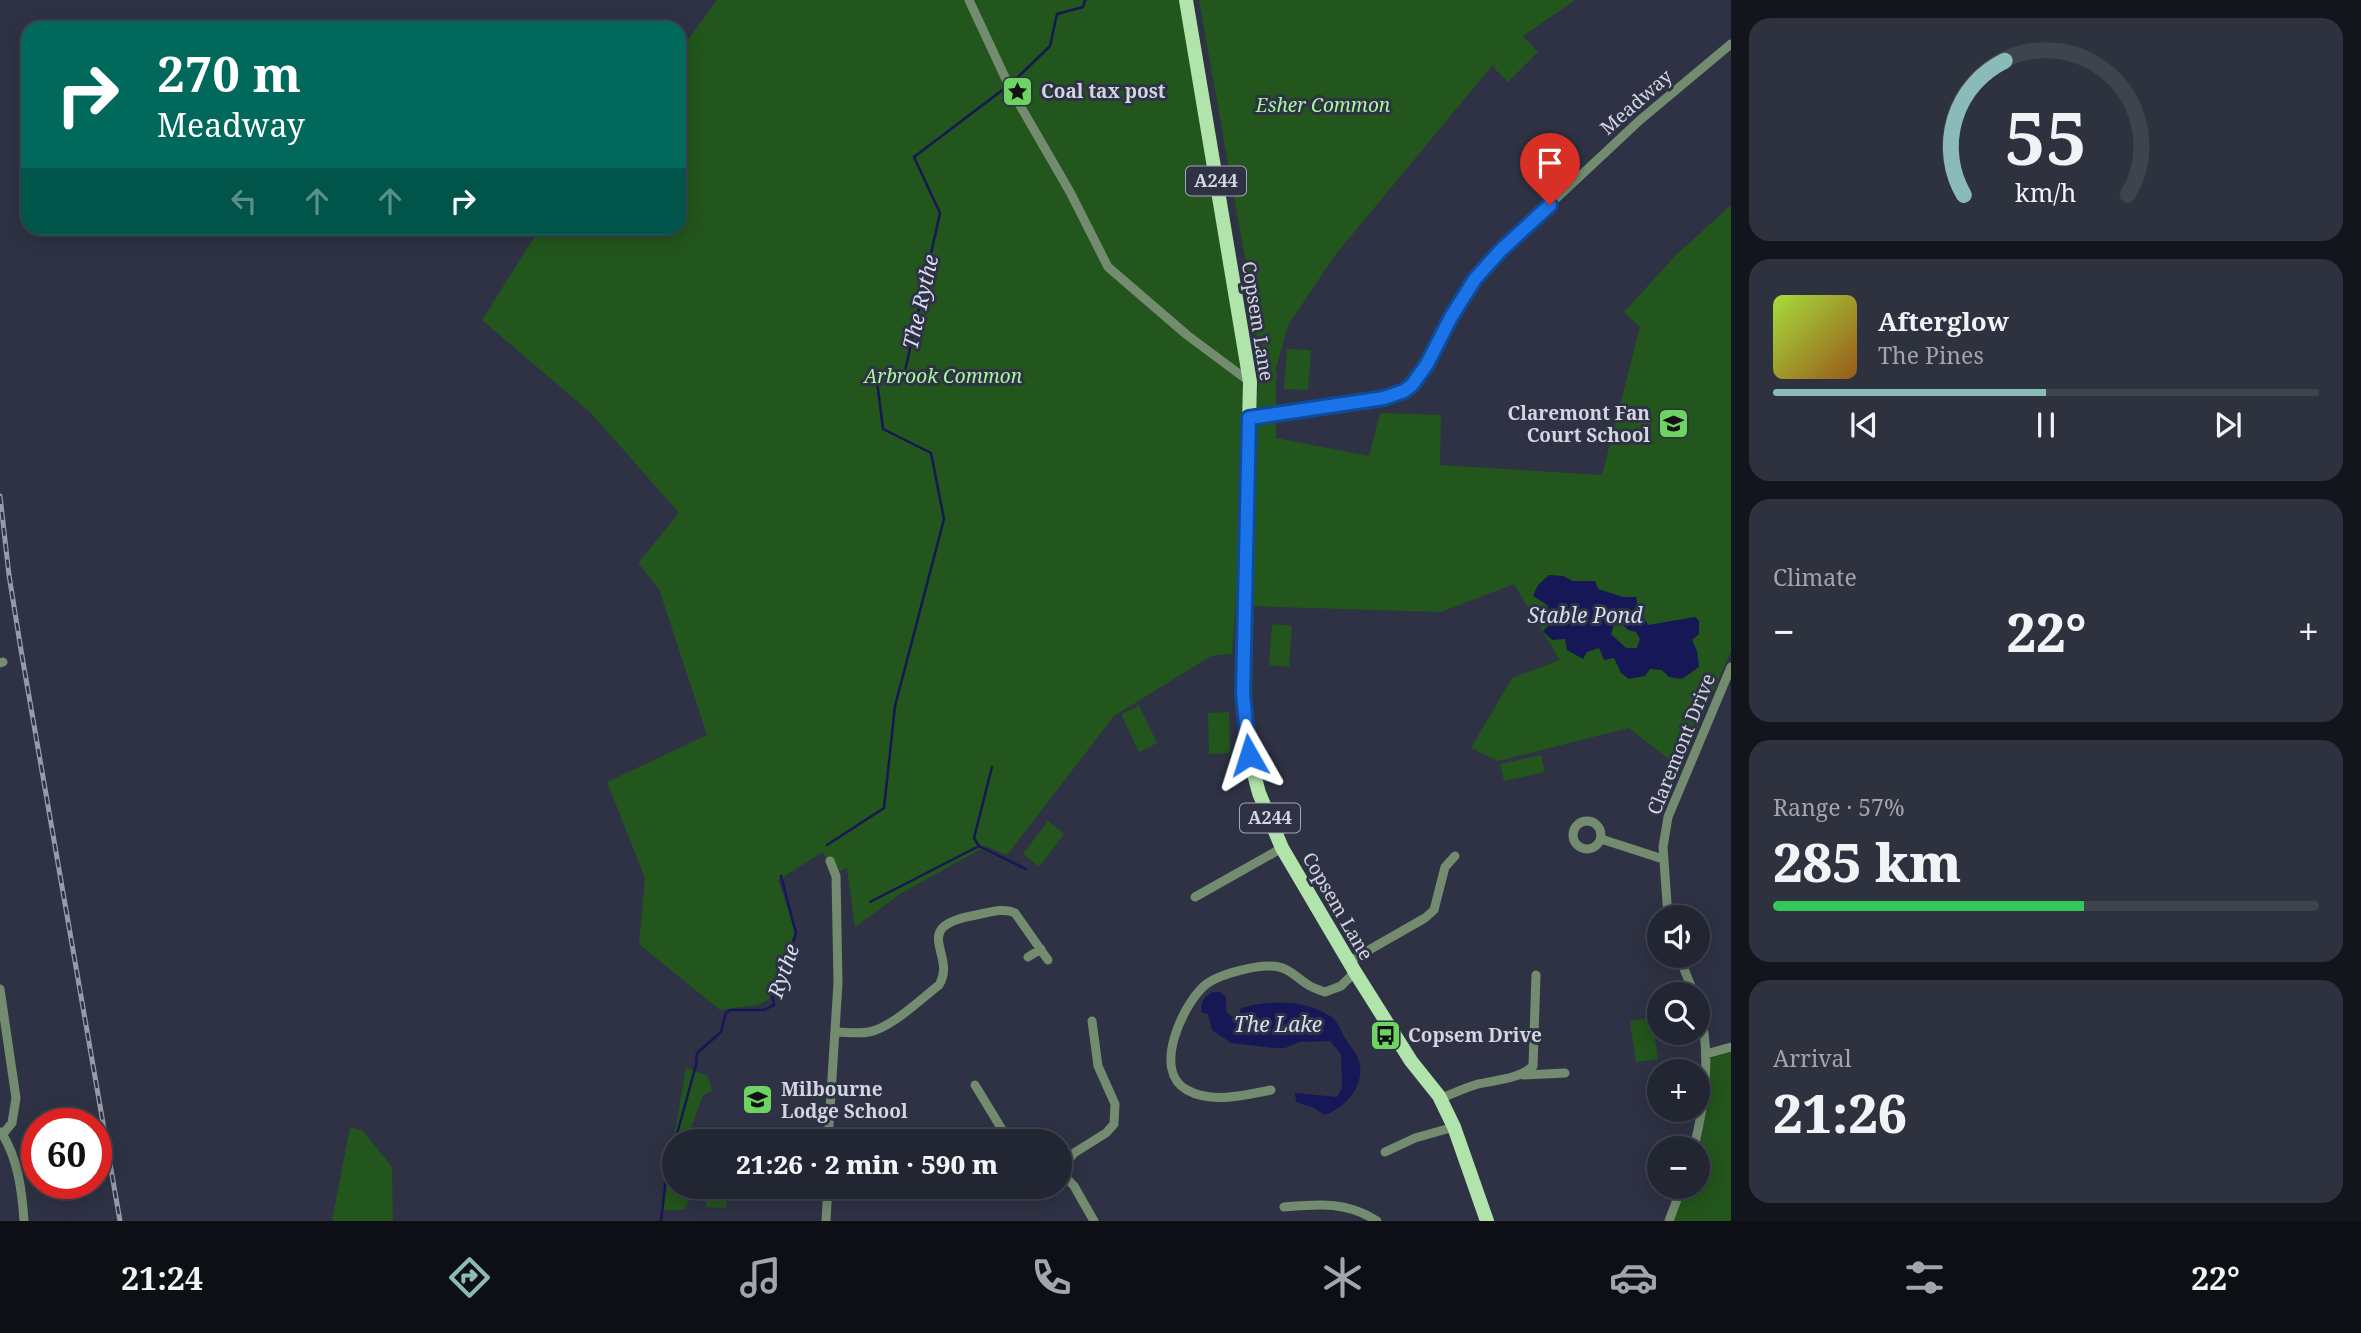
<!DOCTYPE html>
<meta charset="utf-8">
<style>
:root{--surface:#222633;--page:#2e323f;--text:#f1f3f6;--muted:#a2a5ac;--line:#3f434e;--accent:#8bbbb9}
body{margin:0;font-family:"Noto Serif",serif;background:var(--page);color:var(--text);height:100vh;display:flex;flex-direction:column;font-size:26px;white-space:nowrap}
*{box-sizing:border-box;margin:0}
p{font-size:23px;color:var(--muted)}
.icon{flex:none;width:38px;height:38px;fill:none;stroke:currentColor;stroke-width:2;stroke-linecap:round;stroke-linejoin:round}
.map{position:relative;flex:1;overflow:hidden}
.side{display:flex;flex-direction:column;gap:18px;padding:18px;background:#13151c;width:630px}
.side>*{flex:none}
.guide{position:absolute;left:21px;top:21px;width:665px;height:214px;border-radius:21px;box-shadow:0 4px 18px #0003,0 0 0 2px var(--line);background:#00695c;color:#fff;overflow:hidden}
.tools{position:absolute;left:1647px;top:905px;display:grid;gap:14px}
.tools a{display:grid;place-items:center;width:63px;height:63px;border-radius:50%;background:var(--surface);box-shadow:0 4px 18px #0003,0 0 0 2px var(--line);font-size:35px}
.speed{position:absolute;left:21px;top:1108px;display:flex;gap:14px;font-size:35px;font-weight:700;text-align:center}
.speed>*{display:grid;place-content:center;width:91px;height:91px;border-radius:50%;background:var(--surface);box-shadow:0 4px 18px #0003,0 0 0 2px var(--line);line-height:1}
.speed .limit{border:10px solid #d22;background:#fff;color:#111}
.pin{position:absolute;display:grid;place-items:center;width:60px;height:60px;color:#fff;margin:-72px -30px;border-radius:50% 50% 50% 0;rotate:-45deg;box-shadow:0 0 7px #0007}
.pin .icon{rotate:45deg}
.me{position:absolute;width:77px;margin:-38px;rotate:354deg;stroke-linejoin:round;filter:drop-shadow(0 0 5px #0008)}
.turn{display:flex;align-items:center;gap:24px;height:147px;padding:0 21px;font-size:32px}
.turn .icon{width:91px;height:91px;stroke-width:2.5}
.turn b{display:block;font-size:49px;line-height:60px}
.lanes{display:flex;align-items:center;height:66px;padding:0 21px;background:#0003;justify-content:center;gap:35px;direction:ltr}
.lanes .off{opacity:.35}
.big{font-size:52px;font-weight:800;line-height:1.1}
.side .card{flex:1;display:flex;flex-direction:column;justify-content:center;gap:10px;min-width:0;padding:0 24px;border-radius:21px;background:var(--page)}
.side .dial{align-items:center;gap:0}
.dial svg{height:182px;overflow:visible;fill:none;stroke:var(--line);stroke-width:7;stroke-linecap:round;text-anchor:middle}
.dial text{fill:var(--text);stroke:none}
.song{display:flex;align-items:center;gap:21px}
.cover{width:84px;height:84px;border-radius:10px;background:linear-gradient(135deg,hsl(80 70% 55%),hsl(30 70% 35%))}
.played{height:7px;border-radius:4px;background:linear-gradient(90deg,var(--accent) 50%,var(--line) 50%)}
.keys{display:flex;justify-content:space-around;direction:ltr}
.heat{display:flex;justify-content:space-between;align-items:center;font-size:38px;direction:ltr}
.charge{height:10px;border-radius:5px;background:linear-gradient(90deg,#34c759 57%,var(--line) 0)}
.trip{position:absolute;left:662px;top:1129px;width:410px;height:70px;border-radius:35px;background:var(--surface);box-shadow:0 4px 18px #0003,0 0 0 2px var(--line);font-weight:800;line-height:70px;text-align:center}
.tabs{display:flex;height:112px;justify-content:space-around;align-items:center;background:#0e0f14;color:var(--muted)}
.tabs .icon{width:49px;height:49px}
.tabs .selected{color:var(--accent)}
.tabs b{font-size:32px;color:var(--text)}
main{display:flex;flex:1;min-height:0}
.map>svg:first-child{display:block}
</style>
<main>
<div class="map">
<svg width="1731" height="1221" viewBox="0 0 1731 1221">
<rect width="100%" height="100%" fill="#2e3244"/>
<path fill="#22561c" d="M717,0H1183L1240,347L1247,450L1232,654L1211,656L1114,716L1007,855L986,846L900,894L855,927L847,868L832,874L823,852L778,880L795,932L781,976L768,1000L758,1005L720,1010L639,944L645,878L607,782L707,735L659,589L638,563L679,513L591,413L482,320L540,228H679V52Z
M1199,0H1575L1523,36L1538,52L1508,82L1493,67L1496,63L1491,67L1336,254L1288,325L1276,368V438L1369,456L1380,413L1441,415L1440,465L1602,475L1640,327L1624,312L1676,255L1731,205V651L1680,768L1629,728L1498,761L1471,748L1512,678L1560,660L1514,584L1441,612L1248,606L1254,437L1259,375L1251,292Z
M1287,349L1311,350L1308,390L1284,389Z
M1272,624L1292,626L1289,667L1269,665Z
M1139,706L1157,743L1139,752L1121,714Z
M1229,712L1230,753L1209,754L1208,713Z
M1541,755L1545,772L1504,781L1500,764Z
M1048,821L1064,834L1039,867L1023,854Z
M1652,1018L1658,1059L1636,1062L1630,1021Z
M1731,1052V1221H1673L1686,1187L1698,1186V1152L1703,1133L1709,1059Z
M686,1068L708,1076L712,1091L703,1095L691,1128L690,1141H674V1186L689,1187L690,1197L684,1210H663L665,1190Z
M350,1127L363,1131L392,1167L393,1221H332Z
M707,1187H728L726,1208L706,1207Z"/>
<path fill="#161756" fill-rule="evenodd" d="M1549,575L1563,576L1573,581H1595L1598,589L1623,597H1636L1638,607L1648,625L1695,617L1699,621V634L1692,640L1697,651L1699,667L1682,679L1669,677L1662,670L1650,669L1645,676L1629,679L1621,673L1614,658L1604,660L1599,648L1587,652L1583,659L1567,650L1565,639L1552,640L1543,631L1554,620L1547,605L1533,596L1538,585ZM1614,625H1623L1628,630L1636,632L1640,639L1637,648H1626L1611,634Z
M1212,992H1220L1226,997V1011L1232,1017L1239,1015L1241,1008C1269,1000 1304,999 1330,1016C1337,1020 1341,1031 1345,1038C1349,1045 1357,1053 1359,1061C1366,1084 1346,1108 1325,1115L1312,1107L1296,1102L1295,1093L1337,1097L1342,1088L1341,1054L1330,1041L1299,1042L1285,1048H1274L1231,1043L1212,1030L1208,1014L1201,1012C1201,1002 1203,998 1212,992Z"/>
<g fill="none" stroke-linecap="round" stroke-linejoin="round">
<path stroke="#161756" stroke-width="2.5" d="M992,767L974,838L979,846L1026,869
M827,845L884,808L895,706L944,519L931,453L883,429L876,373L903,380L940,213L914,157L1013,82L1050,46L1057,14L1083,7L1085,0
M870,902L979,846
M675,1141L696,1065L697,1053L721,1032L726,1013L730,1010H764L774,1005L772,994L793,958L791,948L796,933L781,876
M661,1221L667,1170L674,1145"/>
<path stroke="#738c70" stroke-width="9" d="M969,0L1010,88L1070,192L1108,267L1187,335L1250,382
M1249,418L1384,398L1404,391L1419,377L1451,317L1486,264L1640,120L1731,44
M0,663L3,662
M1573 835a14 14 0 1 1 28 0a14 14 0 1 1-28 0Z
M1601,839L1663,859
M1195,897L1282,848
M1668,917L1663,847L1668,817L1731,667
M1679,956L1694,994
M1028,957L1041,949
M1348,962L1425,918L1434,910L1445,867L1455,856
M0,989L16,1098L12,1123L3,1134
M835,1032C846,1032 858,1034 869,1032C891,1028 921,999 939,985C958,954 907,927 976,915C988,913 1003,907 1015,913L1048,960
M1706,1054L1731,1047
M1523,1075L1565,1073
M975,1085L1009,1141
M1271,1090C1245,1095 1212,1104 1187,1090C1152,1071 1182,1007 1203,987C1216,974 1261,963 1279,967C1291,969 1300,981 1310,986C1315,989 1320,990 1325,992L1341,986L1355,972
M1440,1099C1453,1093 1465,1088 1478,1084C1496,1080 1520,1079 1533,1066L1536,975
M1,1132C18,1158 22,1191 24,1221
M828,1141L838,983L836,876L830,861
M888,1141L892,1134
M1694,1148C1705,1102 1712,1051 1698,1005
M1385,1152L1415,1138L1454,1127
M1059,1171L1074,1153L1106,1133L1114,1124L1115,1104L1098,1066L1092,1021
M1060,1171L1074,1186L1094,1221
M1284,1207C1318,1204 1347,1201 1377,1221
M826,1221L828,1186
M1669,1221L1682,1186"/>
<path stroke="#b1e4aa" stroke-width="14" d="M1186,0L1250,382L1243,694L1249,755L1259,793L1282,848L1355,972L1411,1061L1439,1096L1454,1127L1487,1221"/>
<defs>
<path id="rail" d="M0,496L9,575L21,650L120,1221"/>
</defs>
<use href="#rail" stroke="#979ba8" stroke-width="5"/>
<use href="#rail" stroke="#2e3244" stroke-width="2.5" stroke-dasharray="8" stroke-linecap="butt"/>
</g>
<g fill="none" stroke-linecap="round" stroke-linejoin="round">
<defs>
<path id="route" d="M1249,755L1243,694L1249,418L1384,398L1404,391L1412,385L1427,364L1451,317L1475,279L1500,251L1550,205"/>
</defs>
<use href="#route" stroke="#114b97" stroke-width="18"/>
<use href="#route" stroke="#1a73e8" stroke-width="12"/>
</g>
<defs>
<symbol id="sight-square" viewBox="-11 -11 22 22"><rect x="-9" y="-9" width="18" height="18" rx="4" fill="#6dd361" stroke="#2e3244"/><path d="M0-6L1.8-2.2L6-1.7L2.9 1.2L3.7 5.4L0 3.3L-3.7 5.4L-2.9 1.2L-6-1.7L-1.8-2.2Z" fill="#111"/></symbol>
<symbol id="school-square" viewBox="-11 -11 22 22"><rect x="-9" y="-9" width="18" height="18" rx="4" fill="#6dd361" stroke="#2e3244"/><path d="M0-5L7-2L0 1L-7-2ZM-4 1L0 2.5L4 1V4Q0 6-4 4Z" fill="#111"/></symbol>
<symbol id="bus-square" viewBox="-11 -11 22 22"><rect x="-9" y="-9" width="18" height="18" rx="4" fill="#6dd361" stroke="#2e3244"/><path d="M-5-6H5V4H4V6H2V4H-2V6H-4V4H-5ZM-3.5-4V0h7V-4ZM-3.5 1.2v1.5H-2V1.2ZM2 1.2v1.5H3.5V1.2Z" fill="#111"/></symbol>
</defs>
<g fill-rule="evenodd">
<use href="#sight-square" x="1000" y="74" width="35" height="35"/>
<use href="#school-square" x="1656" y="406" width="35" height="35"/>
<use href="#bus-square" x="1368" y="1018" width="35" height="35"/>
<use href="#school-square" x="740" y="1082" width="35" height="35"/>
</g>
<g text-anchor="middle" stroke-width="6" stroke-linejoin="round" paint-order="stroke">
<g fill="#2e3244" stroke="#a2a5b2" stroke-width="2">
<rect x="1186" y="166.5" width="60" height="29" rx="5"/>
<rect x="1240" y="803.5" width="60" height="29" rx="5"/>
</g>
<g font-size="18" font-weight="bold" fill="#d3d6e1">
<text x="1216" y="187">A244</text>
<text x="1270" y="824">A244</text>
</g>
<g font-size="19" font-weight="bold" fill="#d3d6e1" stroke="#2e3244" text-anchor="start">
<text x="1041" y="98">Coal tax post</text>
<text x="1650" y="420" text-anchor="end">Claremont Fan<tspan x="1650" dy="22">Court School</tspan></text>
<text x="1408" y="1042">Copsem Drive</text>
<text x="781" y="1096">Milbourne<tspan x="781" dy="22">Lodge School</tspan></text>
</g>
<g font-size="19" fill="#d3d6e1" stroke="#2e3244">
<text transform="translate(1636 102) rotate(-41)" y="7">Meadway</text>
<text transform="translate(1258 321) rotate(81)" y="7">Copsem Lane</text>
<text transform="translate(1681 744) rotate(-68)" y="7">Claremont Drive</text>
<text transform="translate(1338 906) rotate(60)" y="7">Copsem Lane</text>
</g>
<g font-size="19" font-style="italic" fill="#a8f69e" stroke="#2e3244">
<text x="1323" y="112">Esher Common</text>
<text x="943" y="383">Arbrook Common</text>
</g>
<g font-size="21" font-style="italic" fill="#d8ddf1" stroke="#2e3244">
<text transform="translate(921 302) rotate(-77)" y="7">The Rythe</text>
<text x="1585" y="623">Stable Pond</text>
<text transform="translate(784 971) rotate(-71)" y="7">Rythe</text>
<text x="1278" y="1032">The Lake</text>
</g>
</g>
</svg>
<div class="tools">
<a><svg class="icon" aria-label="sound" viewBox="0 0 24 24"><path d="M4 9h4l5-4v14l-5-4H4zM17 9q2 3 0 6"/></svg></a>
<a><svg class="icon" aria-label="search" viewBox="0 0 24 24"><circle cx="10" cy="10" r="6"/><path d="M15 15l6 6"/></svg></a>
<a>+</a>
<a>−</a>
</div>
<div class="speed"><div class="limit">60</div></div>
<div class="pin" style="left:1550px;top:205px;background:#d93025"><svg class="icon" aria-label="arrive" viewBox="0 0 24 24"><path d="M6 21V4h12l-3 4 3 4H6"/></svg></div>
<svg class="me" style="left:1249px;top:755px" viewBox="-20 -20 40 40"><path d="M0-17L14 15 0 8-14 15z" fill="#1a73e8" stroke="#fff" stroke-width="4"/></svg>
<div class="trip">21:26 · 2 min · 590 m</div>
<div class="guide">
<div class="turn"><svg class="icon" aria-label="right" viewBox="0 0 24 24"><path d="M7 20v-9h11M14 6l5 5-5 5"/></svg><div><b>270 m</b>Meadway</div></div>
<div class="lanes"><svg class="icon off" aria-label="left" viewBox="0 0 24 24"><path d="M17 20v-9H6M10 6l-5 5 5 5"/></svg><svg class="icon off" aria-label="ahead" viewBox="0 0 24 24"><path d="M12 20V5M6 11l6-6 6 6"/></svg><svg class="icon off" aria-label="ahead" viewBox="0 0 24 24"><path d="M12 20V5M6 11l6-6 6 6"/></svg><svg class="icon" aria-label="right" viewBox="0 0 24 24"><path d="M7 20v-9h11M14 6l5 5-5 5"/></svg></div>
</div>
</div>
<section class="side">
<div class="card dial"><svg viewBox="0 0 100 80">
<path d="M14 69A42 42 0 1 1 86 69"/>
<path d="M14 69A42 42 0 0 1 32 10" stroke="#8bbbb9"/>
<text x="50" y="56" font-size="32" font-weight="700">55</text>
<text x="50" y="72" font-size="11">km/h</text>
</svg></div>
<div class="card">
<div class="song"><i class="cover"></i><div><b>Afterglow</b><p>The Pines</p></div></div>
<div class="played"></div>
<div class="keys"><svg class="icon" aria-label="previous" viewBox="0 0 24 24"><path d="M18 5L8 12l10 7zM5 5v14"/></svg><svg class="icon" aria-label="pause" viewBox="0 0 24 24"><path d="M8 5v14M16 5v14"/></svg><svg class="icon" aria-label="next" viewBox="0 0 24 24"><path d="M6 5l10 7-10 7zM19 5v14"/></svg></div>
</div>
<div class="card"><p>Climate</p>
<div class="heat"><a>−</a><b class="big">22°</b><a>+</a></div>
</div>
<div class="card"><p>Range · 57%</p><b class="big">285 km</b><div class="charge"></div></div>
<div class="card"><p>Arrival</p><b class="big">21:26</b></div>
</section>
</main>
<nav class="tabs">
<b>21:24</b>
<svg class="icon selected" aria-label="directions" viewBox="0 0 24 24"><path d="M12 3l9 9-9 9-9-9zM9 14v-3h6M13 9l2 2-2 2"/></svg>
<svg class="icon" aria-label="music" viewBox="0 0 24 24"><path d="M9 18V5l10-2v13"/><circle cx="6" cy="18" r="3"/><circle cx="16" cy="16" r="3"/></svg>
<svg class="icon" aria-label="phone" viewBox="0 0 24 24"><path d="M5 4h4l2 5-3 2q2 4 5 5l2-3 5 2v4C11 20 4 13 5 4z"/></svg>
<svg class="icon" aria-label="climate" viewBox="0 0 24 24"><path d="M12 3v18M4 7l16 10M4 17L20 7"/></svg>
<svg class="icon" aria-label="car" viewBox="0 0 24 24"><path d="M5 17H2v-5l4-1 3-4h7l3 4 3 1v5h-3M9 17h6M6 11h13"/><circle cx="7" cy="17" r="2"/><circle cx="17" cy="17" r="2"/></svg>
<svg class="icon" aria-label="filters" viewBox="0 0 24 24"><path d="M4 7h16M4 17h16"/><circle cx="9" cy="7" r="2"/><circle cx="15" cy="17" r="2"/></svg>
<b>22°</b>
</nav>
